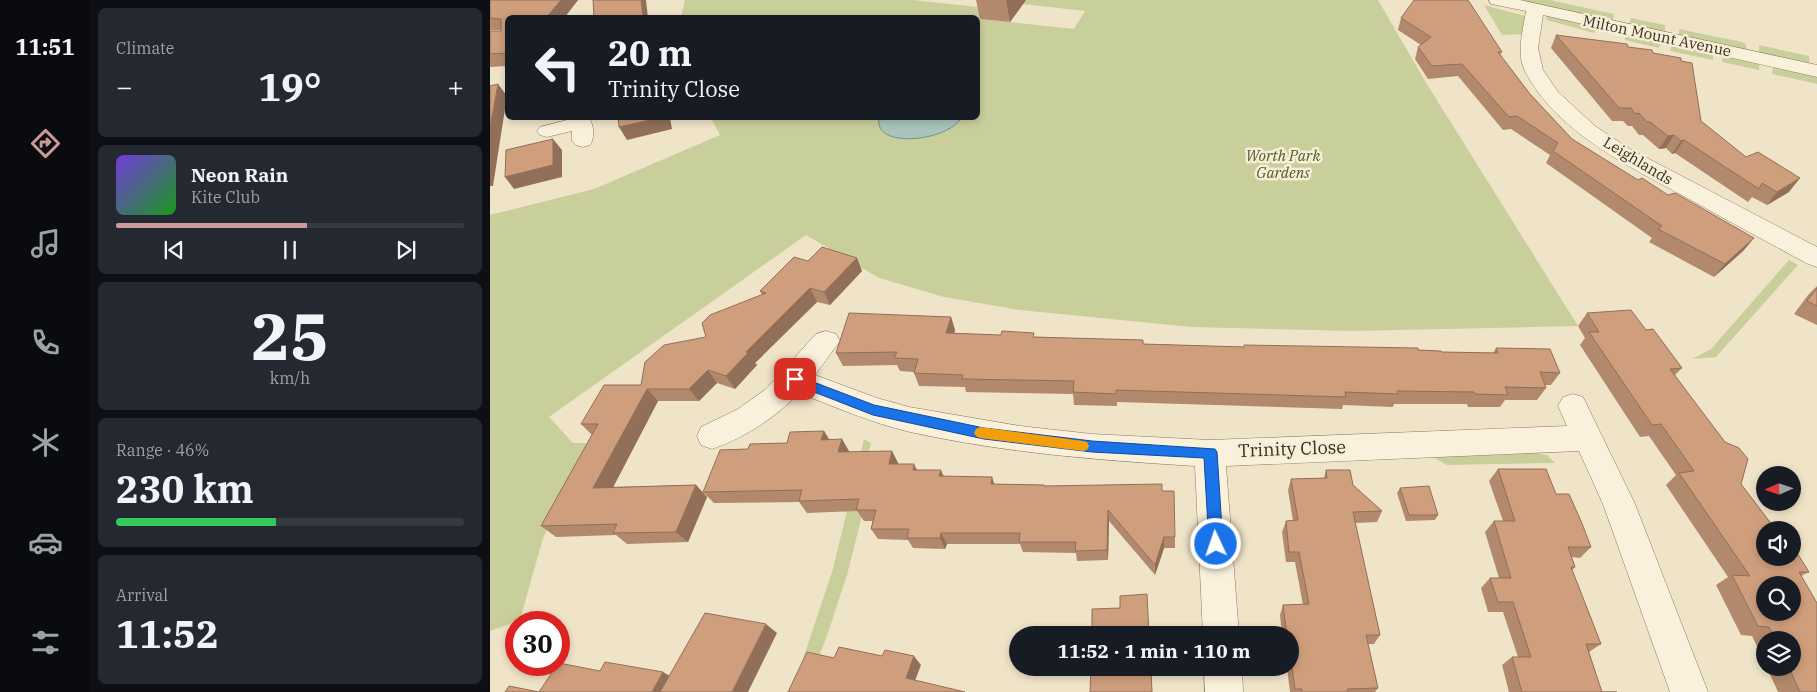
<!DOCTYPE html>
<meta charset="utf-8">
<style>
:root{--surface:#171b24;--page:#242831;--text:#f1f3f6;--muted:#9ea1a6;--line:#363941;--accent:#cc999b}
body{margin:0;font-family:"IBM Plex Serif",serif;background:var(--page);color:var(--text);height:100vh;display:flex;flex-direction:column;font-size:19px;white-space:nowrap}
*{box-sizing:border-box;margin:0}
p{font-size:16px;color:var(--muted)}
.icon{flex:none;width:28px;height:28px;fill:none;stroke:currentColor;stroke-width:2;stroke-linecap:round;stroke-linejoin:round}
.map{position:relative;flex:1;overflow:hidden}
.side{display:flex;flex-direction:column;gap:8px;padding:8px;background:#0d0f14;width:400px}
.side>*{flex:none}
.guide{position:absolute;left:15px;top:15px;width:475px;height:105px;border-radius:8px;box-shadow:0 2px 8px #0003;background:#171b24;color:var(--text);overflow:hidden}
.needle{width:32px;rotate:267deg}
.tools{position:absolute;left:1266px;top:466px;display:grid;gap:10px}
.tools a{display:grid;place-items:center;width:45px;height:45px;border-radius:50%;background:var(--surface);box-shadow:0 2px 8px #0003;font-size:25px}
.speed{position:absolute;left:15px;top:611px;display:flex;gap:10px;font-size:25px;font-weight:700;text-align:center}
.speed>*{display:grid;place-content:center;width:65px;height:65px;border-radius:50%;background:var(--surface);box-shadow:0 2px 8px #0003;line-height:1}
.speed .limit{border:8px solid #d22;background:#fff;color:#111}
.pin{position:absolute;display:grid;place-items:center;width:42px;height:42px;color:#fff;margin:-21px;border-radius:10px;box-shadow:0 2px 8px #0006}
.me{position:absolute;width:55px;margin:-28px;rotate:357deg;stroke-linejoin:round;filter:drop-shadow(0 0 4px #0008)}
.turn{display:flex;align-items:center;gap:18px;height:105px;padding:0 20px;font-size:22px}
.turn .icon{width:65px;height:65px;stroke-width:2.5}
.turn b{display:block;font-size:35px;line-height:42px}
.big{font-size:38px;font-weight:700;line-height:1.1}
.side .tile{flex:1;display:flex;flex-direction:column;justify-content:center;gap:8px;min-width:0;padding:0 18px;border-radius:8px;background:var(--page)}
.side .dial{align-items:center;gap:0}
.dial b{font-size:65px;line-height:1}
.song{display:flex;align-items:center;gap:15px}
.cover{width:60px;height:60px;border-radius:8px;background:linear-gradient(135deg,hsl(260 70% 55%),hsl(120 70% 35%))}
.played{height:5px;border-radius:2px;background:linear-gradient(90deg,var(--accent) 55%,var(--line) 55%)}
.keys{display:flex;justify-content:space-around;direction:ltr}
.heat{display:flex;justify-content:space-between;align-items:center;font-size:28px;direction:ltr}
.charge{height:8px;border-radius:4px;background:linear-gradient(90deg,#34c759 46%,var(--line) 0)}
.trip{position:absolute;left:519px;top:626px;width:290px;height:50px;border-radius:25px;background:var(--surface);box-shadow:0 2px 8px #0003;font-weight:700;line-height:50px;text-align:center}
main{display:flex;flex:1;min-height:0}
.dock{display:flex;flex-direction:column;width:90px;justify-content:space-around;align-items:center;background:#090b0e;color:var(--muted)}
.dock .icon{width:35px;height:35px}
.dock .selected{color:var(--accent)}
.dock b{font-size:22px;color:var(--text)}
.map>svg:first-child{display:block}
</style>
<main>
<nav class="dock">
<b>11:51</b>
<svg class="icon selected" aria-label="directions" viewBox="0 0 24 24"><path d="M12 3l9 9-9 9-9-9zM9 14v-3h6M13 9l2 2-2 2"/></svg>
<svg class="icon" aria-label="music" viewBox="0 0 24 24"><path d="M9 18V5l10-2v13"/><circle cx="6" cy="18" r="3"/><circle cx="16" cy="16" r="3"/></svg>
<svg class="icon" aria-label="phone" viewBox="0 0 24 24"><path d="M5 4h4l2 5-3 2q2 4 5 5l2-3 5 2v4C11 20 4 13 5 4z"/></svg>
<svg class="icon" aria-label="climate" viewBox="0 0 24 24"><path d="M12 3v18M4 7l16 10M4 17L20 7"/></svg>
<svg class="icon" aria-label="car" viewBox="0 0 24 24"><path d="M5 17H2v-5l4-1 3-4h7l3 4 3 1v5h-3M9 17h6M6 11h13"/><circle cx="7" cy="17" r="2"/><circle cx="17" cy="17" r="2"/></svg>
<svg class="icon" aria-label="filters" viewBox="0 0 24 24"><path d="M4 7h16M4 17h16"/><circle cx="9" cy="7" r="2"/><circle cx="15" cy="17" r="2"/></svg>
</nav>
<section class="side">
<div class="tile"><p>Climate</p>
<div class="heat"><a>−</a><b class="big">19°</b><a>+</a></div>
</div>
<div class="tile">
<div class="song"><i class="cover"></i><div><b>Neon Rain</b><p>Kite Club</p></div></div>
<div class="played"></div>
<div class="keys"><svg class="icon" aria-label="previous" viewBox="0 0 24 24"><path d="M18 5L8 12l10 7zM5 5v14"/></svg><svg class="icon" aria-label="pause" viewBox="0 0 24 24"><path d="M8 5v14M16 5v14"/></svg><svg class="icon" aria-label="next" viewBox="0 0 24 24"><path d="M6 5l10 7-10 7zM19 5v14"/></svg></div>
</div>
<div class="tile dial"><b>25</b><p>km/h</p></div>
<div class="tile"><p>Range · 46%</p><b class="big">230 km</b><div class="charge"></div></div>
<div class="tile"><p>Arrival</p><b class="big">11:52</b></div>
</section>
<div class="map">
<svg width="1327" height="692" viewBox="0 0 1327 692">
<rect width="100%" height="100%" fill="#f0e4c8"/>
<path fill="#c9cf9b" d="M195,0H422L498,8L490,19L584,29L595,11L532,4L536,0H888L935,81L1088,326L862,331L701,327L530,310L454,297L389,278L316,235L59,417L83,443H121L90,469L53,538L30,620L0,631V215L104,189L230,135L221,118H488V18L191,17Z
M1021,0H1060L1124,14L1123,22Z
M994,5L1035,16L1033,34L1012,35Z
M1056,16H1058L1107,26L1104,33L1057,20Z
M1141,18L1175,25V33L1139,25Z
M1189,29L1252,42L1256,44L1257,52L1189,37Z
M1137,32L1171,40L1169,48L1135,40Z
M1183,42L1223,51V60L1180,51Z
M1269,45L1319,56L1320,65L1269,54Z
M1233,53L1269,61V70L1232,62Z
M1288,66L1327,75V84L1282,74L1283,68Z
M1299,260L1308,265L1226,357L1202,359L1221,349Z
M374,439L381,443L378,455L385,464L357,575L337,636L327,661L302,692L343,569Z
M1046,453L1057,455L1065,463L957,465L943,457Z"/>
<path fill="#a9c4bc" stroke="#6f938a" d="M389,118H471C459,141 383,150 389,118Z"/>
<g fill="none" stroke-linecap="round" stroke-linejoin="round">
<defs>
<path id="minor" d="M999,0H1030L1327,65V77L1053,15L1048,48L1053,70L1068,92L1105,126L1140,149L1327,247V267L1318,264C1279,243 1240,222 1201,200C1144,169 1066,133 1035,71C1026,53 1033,31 1036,11L1001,4Z
M85,118H99C104,125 105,138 100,145L93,147L86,145L82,141V131L57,137L50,135L47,131L50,127Z
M336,331L346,334L350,341L325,375L387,398L419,407L530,426L602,434L720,440L1077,426L1068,406L1073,397L1083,394L1093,397L1145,504L1218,692H1180L1113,504L1089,451L736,466L749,635H713L705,466C607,460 516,453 420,432C382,423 345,407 309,393C285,418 256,437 222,449L211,445L207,436L211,427L248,409L276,389L326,334Z
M714,668H752L753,692H715Z"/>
</defs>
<use href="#minor" stroke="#8d765c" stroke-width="1"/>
<use href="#minor" fill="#faf1dc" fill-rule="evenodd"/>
</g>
<path fill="#b2896c" d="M0,0H88L74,18H18V66L0,67V31H11V30H0Z
M486,0H536L520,22L490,19Z
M911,18L1012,52L1010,55L1040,94L1082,139L1148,180L1264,238L1253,251L1224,277L1159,242L1162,238L1056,163L1060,155L1021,129L1013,130L968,76L938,79L925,59L928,47L931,45L908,30Z
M1066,35L1138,47L1191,61L1211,121L1299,192L1277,205L1262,197L1258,202L1185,153L1182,154L1176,148L1169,149L1153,135H1149L1142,126H1138L1133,121H1122L1061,48Z
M367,258L372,271L340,305L327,302L265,363L267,365L245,389L227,383L209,401H168L123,487L206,485L217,497L198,542L137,544L126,535L66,537L51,526L102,435L91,424L151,385L216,337L272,295L270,291L318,261Z
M1327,286V325L1304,314L1318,295Z
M1097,313L1156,330L1192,368L1185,375L1251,484L1275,530L1319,572L1311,576L1327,692H1288L1277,668H1302V640H1275V663L1262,636L1251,635L1226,585L1238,577L1176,485L1186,475L1159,436L1150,437L1090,345L1095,338L1088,326Z
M461,317L465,330L464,333L545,337L653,344L754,347L928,350L952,352L1003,353L1006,348L1070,373L1061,385H1055L1056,388L1047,400H1015L1010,407H978L977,404H904L903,407L853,405L852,409L627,402V406L584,405L583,394L476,392L475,387L429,386L424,373V372L410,371L407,365L353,366L346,353Z
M334,431L339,439L359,452L402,451L408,463V464L427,470L454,476L504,484L554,485L555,486L672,491L685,537V548H674L665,575L619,521L618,560L587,561L586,553L533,552L530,544H457L455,549L423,548L418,540L388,539L381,529L383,521H374L367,511L317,513L309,502L224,503L213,492L258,449L297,443Z
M1008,469L1066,494L1101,547L1090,558L1082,557L1085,567L1082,570L1111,644L1099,652L1112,692H1127H1019L1012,665L1022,657H1028L1013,612H998L991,588L1000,578H1009L995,532L1004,521H1013L999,481Z
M836,470L863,485L892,511L887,522L865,523L890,635L884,644H878L888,688L885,692H800L797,668H800V635H792L790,615L793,605H813L805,562H796L792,532L796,521H803L798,490L801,479L834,478Z
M910,488L948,515L945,520L916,521L907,493Z
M601,668H672V674H662Z"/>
<path fill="#916f58" d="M71,0H88L74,18H56Z
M151,0H156L158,18H153Z
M516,0H536L520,22Z
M8,84L17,96L3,186H0V128Z
M169,118H180L182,129L137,140L129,127Z
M1184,135L1176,148L1169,149L1178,136Z
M63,139L72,150V177L24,189L15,177Z
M1194,140L1185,153L1182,154L1191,141Z
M1310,178L1299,192L1277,205L1287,192Z
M1264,238L1253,251L1224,277L1235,264Z
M367,258L372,271L340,305L334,292Z
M320,288L327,302L265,363L267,365L245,389L236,376L256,352Z
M461,317L465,330L460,346L456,333Z
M218,370L227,383L209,401L199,389Z
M157,389L168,401L117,499L103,488Z
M334,431L341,443L331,440Z
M352,439L359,451L356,463L348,452Z
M402,451L408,463L405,476L399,464Z
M424,464L430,476L423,470Z
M451,470L456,482L449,476Z
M502,477L506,489L501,484Z
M206,485L217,497L198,542L186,532Z
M618,510L619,521L618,560L617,550Z
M451,533L457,544L455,549L450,538Z
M674,537V548L665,575V565Z
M276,624L287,633L258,692H242Z
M424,656L431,665L423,686L416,678Z
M173,672L187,680L181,692H162Z"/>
<path fill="#cf9f7d" stroke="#916f58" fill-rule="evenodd" d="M0,0H71L56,18H18V53L0,54V31H11V19L0,18Z
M103,0H151L153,18H104Z
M924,0H978L1012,52H1008L1040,94L1082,139L1148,180L1152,178L1178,195L1185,193L1264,238L1235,264L1168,229L1172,226L1063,151L1068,143L1027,116L1019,117L972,64L942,66L928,47L941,37L911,18Z
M1066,35L1137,44L1138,47L1162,50L1163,53L1191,58V61L1202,63L1211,121L1256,157L1268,152L1310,178L1287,192L1272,183L1269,189L1194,140L1191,141L1184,135L1178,136L1160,122H1157L1149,113L1145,114L1141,108H1129Z
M8,84L0,128V86Z
M128,118H169L129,127Z
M63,139V165L15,177L16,150Z
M332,247L367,258L334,292L320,288L256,352L258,353L236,376L218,370L199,389H157L103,488L206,485L186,532L123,533L127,524L51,526L108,424H91L114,385H151L155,362L174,345L216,337L212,323L220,315L276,293L270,291L304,257L318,261Z
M1327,288V306L1317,301Z
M1141,310L1156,330L1163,329L1192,368L1180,369L1235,442L1249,448L1258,459L1251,484L1286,530H1275V558H1302V548H1304L1319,572H1309L1327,603V692H1310L1299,668H1302V640H1286L1279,627L1268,626L1242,575L1260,576L1189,473L1204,471L1171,424L1162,425L1099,332H1109L1097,313ZM1275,585H1302V612H1275Z
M359,313L461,317L456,333L511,335L512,331L544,333L543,337L653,340V344L754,347V345L928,348V350L951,351L952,352L1008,353L1006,348L1060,349L1070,373L1050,372L1056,388L1015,387L1018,395L985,394L984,392L907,391L908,394L855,392L856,397L626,390V394L583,392L584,381L472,379L473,375L424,373L428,359L404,358L407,352L346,353Z
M334,431L331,440L352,439L348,452L402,451L399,464H424L423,470H451L449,476L502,477L501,484L554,485V486L672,484V491H684L685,537H674L665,565L618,510L617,550L585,551L586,542H529L530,533H451L450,538H417L419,529H381L386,510H366L369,499L309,501L312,490L213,492L230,450L258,449L260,444L297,443L300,432Z
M1008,469H1056L1066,494H1079L1091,521L1101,547H1078L1085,567H1081L1111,644H1096L1112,692H1127H1032L1022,657H1041L1023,602H1008L1000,578H1021L1004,521H1025Z
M836,470H860L863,485L892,511L863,512L890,635H876L888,688L857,689L858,692H812V689H805L800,653V635H797L793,605L819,604L809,552H799L796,521L808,520L801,479L837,478Z
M939,486L948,515H919L910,488Z
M657,594L659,635H602V609L630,608V596Z
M215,613L276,624L242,692H170Z
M349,647L392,656L395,650L424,656L416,678L475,692H298L317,652L344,658Z
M115,662L173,672L162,692H15L19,686L49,692L67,665H69V663L110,671Z
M601,668H661L662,692H600Z"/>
<path fill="#1a73e8" stroke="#114b97" d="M305,375L384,405L494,428L602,441L725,449L727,452L733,544L731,548L726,550L721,548L719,544L714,458L602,452L494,439L383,415L301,383L299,379L301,376Z"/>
<path fill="#f59e0b" d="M490,427L593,441L597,442L599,446L597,450L593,451L490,438L486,436L484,433L486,429Z"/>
<g text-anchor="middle" stroke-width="5" stroke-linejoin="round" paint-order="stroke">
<g font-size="15" fill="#3d2e20" stroke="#f7eed8">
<text transform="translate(1167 36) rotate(12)" y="5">Milton Mount Avenue</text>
<text transform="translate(1148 161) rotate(31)" y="5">Leighlands</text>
</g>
<g font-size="15" font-style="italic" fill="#4d5a26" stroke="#f7eed8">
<text x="793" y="161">Worth Park<tspan x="793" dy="17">Gardens</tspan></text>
</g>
<g font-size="18" fill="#3d2e20" stroke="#f7eed8">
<text transform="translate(802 449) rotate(-2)" y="6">Trinity Close</text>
</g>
</g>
</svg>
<div class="tools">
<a><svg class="needle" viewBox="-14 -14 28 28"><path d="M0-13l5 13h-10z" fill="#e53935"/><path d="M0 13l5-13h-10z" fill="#9ea1a6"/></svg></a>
<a><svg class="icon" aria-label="sound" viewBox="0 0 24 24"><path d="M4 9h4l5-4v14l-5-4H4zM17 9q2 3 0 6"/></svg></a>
<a><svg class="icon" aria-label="search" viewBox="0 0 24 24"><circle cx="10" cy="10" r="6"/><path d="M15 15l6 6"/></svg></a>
<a><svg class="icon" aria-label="layers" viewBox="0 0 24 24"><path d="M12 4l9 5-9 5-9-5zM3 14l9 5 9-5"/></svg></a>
</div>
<div class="speed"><div class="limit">30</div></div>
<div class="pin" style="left:305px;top:379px;background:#d93025"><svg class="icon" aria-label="arrive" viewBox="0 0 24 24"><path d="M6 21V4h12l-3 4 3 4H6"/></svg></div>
<svg class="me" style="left:726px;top:544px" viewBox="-20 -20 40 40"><circle r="17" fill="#1a73e8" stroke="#fff" stroke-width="3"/><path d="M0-11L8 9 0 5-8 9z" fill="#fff"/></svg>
<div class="trip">11:52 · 1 min · 110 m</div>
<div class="guide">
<div class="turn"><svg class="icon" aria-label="left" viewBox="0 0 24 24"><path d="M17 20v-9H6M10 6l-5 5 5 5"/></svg><div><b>20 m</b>Trinity Close</div></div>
</div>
</div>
</main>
